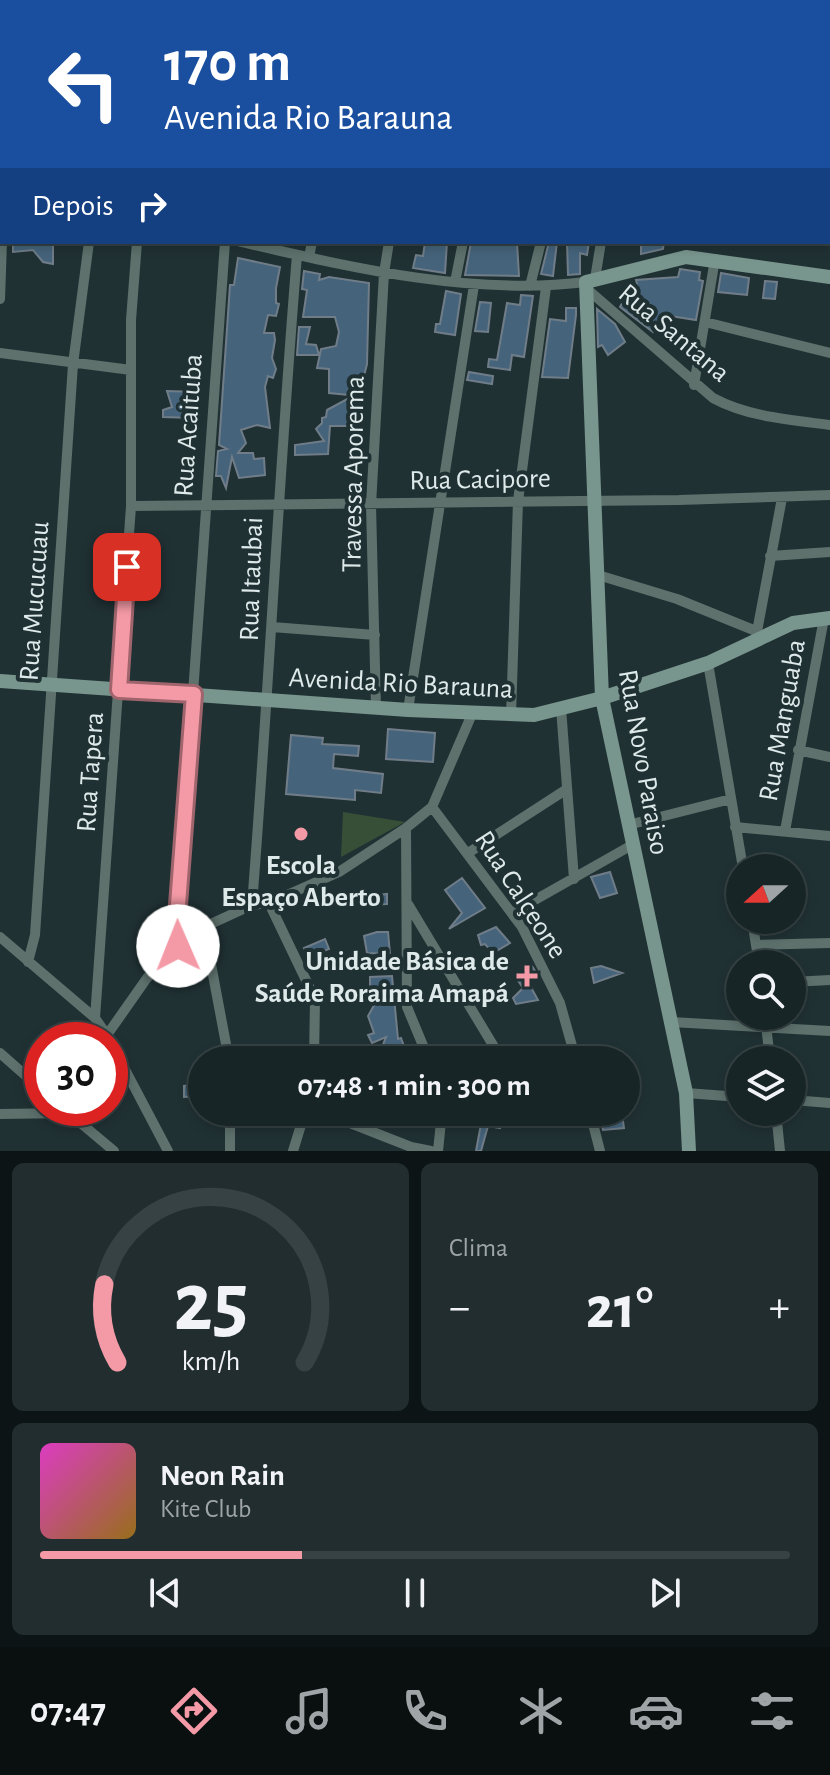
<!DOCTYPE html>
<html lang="pt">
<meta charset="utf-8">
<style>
:root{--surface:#182527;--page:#212d2f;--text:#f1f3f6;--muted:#9fa5a7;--line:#364244;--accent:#f49aa6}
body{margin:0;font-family:"Alegreya Sans",sans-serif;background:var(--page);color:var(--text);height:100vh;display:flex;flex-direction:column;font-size:30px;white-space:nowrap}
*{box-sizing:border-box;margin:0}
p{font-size:26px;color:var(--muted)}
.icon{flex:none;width:44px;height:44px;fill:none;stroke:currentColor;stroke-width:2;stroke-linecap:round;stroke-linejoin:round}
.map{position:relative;height:1151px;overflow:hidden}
.side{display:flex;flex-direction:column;gap:12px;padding:12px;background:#0d1415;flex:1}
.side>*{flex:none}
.top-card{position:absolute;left:0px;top:0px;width:830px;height:244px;box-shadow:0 4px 12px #0003,0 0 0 2px var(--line);background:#1a4fa0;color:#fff;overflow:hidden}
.needle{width:52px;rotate:249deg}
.controls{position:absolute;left:726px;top:854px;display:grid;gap:16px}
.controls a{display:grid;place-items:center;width:80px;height:80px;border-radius:50%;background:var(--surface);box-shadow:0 4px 12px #0003,0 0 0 2px var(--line);font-size:40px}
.speed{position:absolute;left:24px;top:1022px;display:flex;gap:16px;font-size:40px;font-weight:700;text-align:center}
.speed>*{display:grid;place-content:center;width:104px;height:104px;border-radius:50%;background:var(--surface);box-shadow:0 4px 12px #0003,0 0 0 2px var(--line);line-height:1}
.speed .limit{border:12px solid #d22;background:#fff;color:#111}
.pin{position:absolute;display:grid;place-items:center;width:68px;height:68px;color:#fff;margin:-34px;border-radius:16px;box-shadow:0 4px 12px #0006}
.me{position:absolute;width:88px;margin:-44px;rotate:359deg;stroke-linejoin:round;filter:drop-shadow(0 0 6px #0008)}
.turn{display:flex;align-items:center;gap:28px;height:168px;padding:0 32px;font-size:36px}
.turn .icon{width:104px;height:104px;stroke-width:2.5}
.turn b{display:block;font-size:56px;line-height:68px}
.then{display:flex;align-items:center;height:76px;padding:0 32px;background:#0003;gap:16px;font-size:30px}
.big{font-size:60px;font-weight:700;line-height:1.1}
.side .widget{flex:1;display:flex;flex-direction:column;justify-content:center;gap:12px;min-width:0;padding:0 28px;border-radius:12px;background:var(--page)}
.side .dial{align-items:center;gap:0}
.dial svg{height:208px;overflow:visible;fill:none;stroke:var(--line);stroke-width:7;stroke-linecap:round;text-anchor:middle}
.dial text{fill:var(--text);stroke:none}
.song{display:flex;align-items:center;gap:24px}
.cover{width:96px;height:96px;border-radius:12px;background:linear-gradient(135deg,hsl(310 70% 55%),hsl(40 70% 35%))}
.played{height:8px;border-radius:4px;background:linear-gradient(90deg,var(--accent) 35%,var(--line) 35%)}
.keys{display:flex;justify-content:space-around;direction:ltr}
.heat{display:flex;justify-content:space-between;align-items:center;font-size:44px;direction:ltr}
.side .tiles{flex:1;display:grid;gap:12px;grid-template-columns:1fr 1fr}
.widget:last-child{grid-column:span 2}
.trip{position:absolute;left:188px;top:1046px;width:452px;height:80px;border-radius:40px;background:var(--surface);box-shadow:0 4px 12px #0003,0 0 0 2px var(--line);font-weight:700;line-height:80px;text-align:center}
.tabs{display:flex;height:128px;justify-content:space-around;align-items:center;background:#0a0f10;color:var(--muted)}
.tabs .icon{width:56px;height:56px}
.tabs .active{color:var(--accent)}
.tabs b{font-size:36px;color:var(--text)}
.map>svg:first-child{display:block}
</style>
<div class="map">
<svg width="830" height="1151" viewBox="0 0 830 1151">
<defs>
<pattern id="wetland-marsh" width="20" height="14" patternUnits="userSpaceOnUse" patternTransform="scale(2)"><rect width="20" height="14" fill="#384f37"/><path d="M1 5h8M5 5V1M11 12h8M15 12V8" fill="none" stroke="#546854"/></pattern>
</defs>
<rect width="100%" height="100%" fill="#203134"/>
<path fill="url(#wetland-marsh)" d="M182,0H830V200L828,2Z"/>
<path fill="#384f37" d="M343,812L405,822L341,857Z"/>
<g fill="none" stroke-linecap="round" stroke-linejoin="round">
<path stroke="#0c1029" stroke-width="18" d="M813,0L814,2
M828,24L830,27"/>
</g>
<path fill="#45647c" stroke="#707d88" stroke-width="2" d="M13,242H53V264L43,262L33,250L13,252Z
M425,242H447L445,273L413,268L416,255L423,256Z
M471,242H517L519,276L465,275Z
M549,242H557L553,276L541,274Z
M567,242H589L587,255L580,253V274L568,275Z
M641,242H664L663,249L641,254Z
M238,258L280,267L276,288V303L279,304L276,316L268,315L264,333H274L275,340L272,358L276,369L273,378L268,376L265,387L270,428L257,425L241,430L246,443L238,453H253L254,459L264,458L265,475L239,478L232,457L226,488L221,476H216L218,451L227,449L219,445L230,285H234Z
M680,269L700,272L699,280L703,281L696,320L664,315L653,332L620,307L627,295L642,305L636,280L678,277Z
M304,271L320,274L319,280L329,277L369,283L367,364L359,396L329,393V369L317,368L321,349L336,346L339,332L335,317H303L307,290L302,289Z
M721,273L749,278L747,295L718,292Z
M765,281L777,282L775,299L763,298Z
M446,291L461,294L455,335L435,332L436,324H440Z
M521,295L533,296L524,357L512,355L510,370L488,367L489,359L497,360L507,303L520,305Z
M480,302L491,303L488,332L475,331Z
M566,308H576V315L568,378L542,377L550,319L566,321Z
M597,309L615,324L625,342L608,355L602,345L598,347Z
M299,327H310L306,344L316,345L319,355H297Z
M469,372L493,376L492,384L467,380Z
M167,391L196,392L193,418L163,417V410L172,407Z
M351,397L350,413L364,412L361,426H330L328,454L295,455V445L324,441L316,429L322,423V418L326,417L327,410Z
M388,729L435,733L433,762L386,759Z
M291,735L323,738L322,744L359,746L358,756L334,754L333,768L383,774L381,793L355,790V800L286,794Z
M610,872L617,893L600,898L591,877Z
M462,878L485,908L449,929L462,913L445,890Z
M387,894V904L361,905L363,897Z
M496,927L510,943L493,953L485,944L481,945L478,935Z
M377,932H388L390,954L367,953L364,936Z
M325,939L329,949L308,957L304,948Z
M532,966L538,976L528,982L538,1000L516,1004L513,998L523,988L515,976Z
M601,966L622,973L594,983L591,968Z
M392,976L398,1039L401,1038L409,1060H389L388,1045L382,1047L386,1037L372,1043L368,1035L374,1033L368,1016L377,1000L370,1001V977Z
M202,1072V1096L184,1097V1086L193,1085L191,1073Z
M475,1112H501L500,1128L488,1126L481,1151H476L481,1124L474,1120Z
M622,1114L624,1128L603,1130L600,1117Z"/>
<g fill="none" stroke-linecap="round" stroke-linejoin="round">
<path stroke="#5e716c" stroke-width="10" d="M0,213H2
M241,242C354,268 471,296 586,282
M309,257L312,242
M595,279L601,242
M455,282L463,242
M530,286L541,242
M587,289L713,398C748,417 791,420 830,425
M0,299L2,242
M705,322L830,353
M0,353L131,370
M694,385L715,259
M131,506L679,500L830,495
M770,556L830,552
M598,575L677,599L756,631
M272,627L375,635
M756,637L782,498
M708,663L743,868
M376,708L371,505L384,273L389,242
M561,708L574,879
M408,710L474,285
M511,716L518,501L546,287
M798,750L830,757
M432,807L522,927L560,1003L576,1060
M628,825L731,799
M735,827L830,836
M406,828L407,1007L429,1060
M785,831L824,618
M468,853L567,789
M269,903L315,999L314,1060
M408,904L502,1060
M252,905C269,689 279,472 297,255
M512,913L632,845
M752,920L759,964
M204,927L229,1060
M0,937L95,1018L109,1038
M756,945L830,943
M178,946V905L225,242
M28,962L35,935L73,364L89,242
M792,982L830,980
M765,1016L770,1060
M95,1018L131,506V320L137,242
M671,1022L830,1031
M107,1035L147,978L178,946L204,927L252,905L269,903L339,872L406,828L432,807L472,714
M110,1041L168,1151
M0,1053L42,1090
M686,1093L740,1097
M792,1100L830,1103
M64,1109L114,1151
M322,1112L411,1147L431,1151
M590,1112L600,1151
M776,1112L780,1151
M0,1114L68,1113
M230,1151V1112
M293,1151L305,1112
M438,1151L442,1112"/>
<path stroke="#79968e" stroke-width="14" d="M0,681L408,710L534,715L602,698L708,663L793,623L830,618
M689,1151L686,1093L602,698L586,282L686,257L830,277"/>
</g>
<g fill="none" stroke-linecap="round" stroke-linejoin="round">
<defs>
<path id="route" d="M127,567L119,690L194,694L178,905V946"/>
</defs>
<use href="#route" stroke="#9f646c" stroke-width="20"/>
<use href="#route" stroke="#f49aa6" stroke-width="14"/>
</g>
<g fill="#f49aa6" stroke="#203134" stroke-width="3">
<circle cx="301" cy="834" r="8"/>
<path d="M523 964h8v8h8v8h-8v8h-8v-8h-8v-8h8z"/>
</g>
<g text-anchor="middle" stroke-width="8" stroke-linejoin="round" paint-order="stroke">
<g font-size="28" fill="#dee9ea" stroke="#203134">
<text transform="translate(675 332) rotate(40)" y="10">Rua Santana</text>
<text transform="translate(187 425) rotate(-86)" y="10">Rua Acaituba</text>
<text transform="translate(352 474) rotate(-89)" y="10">Travessa Aporema</text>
<text transform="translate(480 478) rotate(-1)" y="10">Rua Cacipore</text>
<text transform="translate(250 579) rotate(-88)" y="10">Rua Itaubai</text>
<text transform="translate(33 601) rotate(-86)" y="10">Rua Mucucuau</text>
<text transform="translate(401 682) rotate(3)" y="10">Avenida Rio Barauna</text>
<text transform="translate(781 720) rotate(-80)" y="10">Rua Manguaba</text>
<text transform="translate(645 762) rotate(80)" y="10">Rua Novo Paraiso</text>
<text transform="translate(89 772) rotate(-86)" y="10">Rua Tapera</text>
<text transform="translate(522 894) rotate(57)" y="10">Rua Calçeone</text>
</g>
<g font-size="28" font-weight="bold" fill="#dee9ea" stroke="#203134">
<text x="301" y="874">Escola<tspan x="301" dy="32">Espaço Aberto</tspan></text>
<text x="509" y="970" text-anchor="end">Unidade Básica de<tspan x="509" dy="32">Saúde Roraima Amapá</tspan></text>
</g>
</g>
</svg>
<div class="controls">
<a><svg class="needle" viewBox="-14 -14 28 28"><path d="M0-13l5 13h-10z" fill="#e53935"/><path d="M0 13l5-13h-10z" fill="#9fa5a7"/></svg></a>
<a><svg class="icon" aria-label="search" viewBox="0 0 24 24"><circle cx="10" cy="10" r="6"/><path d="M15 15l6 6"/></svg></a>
<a><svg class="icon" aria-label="layers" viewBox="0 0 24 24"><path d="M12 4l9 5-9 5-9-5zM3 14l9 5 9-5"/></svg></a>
</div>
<div class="speed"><div class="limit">30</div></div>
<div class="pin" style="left:127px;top:567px;background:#d93025"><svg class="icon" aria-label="arrive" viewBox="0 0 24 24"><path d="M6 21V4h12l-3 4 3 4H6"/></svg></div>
<svg class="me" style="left:178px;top:946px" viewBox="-20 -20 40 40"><circle r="19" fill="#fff"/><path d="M0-13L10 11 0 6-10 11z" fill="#f49aa6"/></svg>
<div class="trip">07:48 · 1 min · 300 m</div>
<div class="top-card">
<div class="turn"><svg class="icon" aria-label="left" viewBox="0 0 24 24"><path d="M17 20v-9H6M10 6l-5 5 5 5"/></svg><div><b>170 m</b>Avenida Rio Barauna</div></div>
<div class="then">Depois<svg class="icon" aria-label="right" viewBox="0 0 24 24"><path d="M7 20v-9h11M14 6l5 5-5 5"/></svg></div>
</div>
</div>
<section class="side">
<div class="tiles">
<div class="widget dial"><svg viewBox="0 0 100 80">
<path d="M14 69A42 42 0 1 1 86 69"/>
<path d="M14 69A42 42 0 0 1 9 39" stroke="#f49aa6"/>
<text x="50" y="56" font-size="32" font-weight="700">25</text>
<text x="50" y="72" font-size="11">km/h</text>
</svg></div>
<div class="widget"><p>Clima</p>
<div class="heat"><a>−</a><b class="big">21°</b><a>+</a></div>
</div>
<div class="widget">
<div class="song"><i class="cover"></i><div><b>Neon Rain</b><p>Kite Club</p></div></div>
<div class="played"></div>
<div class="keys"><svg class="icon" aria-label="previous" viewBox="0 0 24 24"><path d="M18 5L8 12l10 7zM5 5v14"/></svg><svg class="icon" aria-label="pause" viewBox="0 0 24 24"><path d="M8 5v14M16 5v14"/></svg><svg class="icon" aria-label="next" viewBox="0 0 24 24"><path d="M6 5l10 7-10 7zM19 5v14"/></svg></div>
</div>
</div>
</section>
<nav class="tabs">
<b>07:47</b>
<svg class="icon active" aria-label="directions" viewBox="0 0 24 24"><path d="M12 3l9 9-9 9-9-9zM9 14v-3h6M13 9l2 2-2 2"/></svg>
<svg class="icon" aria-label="music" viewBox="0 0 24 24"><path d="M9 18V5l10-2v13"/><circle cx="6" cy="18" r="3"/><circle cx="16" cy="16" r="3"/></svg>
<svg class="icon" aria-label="phone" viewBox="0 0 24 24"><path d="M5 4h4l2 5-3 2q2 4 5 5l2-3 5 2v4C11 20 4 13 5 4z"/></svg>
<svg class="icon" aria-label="climate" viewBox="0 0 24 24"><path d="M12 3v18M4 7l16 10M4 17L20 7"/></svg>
<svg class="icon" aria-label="car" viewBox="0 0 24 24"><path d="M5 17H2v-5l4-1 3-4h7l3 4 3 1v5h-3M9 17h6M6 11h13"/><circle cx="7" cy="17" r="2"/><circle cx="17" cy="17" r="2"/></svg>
<svg class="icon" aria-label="filters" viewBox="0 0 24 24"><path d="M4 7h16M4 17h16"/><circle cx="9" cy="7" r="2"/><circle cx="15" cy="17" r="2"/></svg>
</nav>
